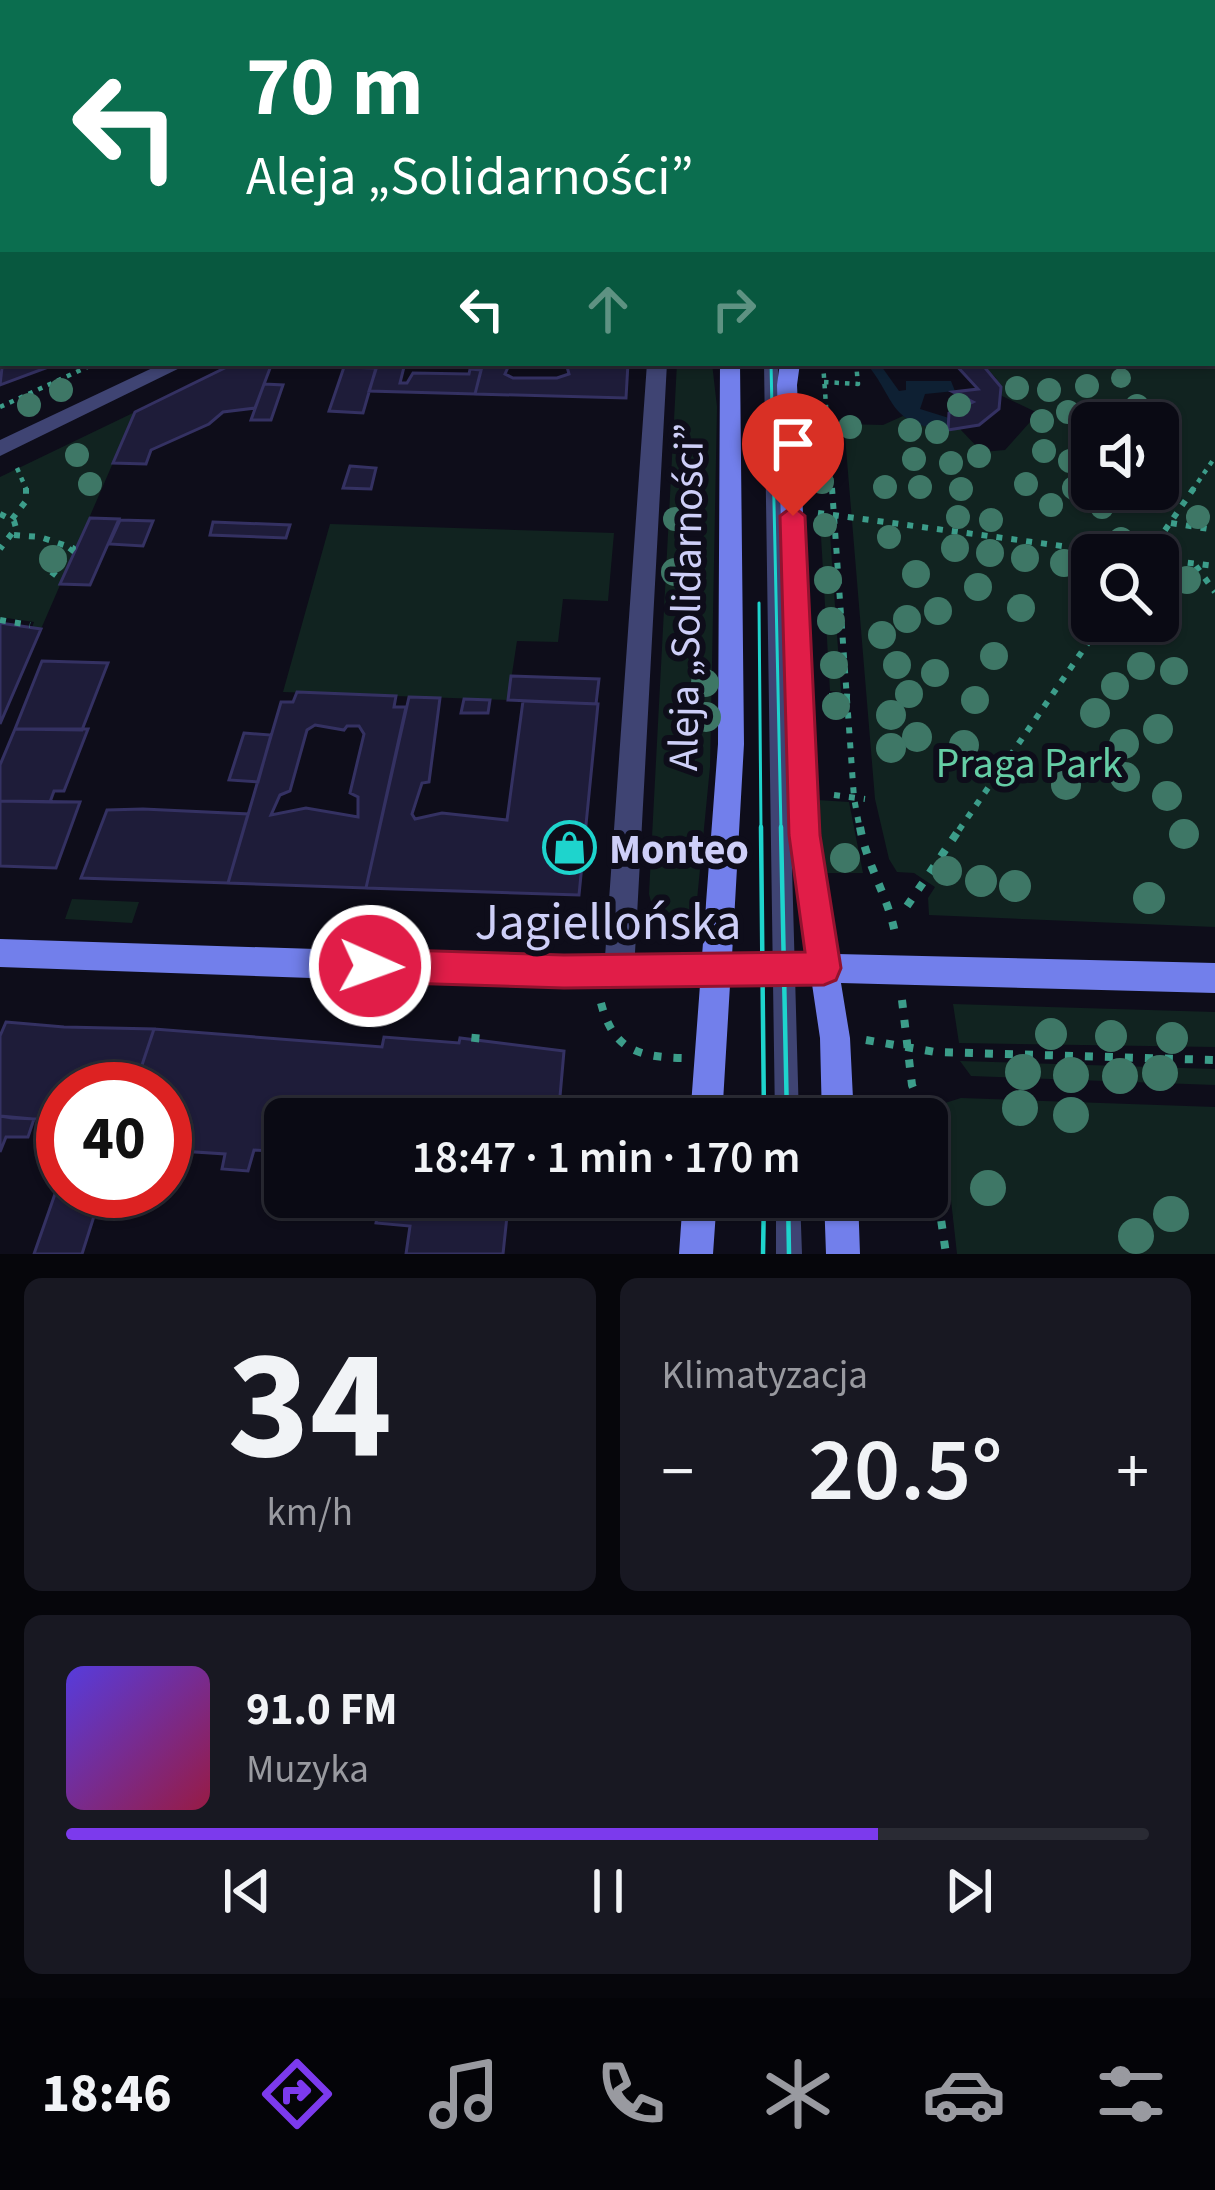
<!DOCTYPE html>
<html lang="pl">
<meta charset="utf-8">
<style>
:root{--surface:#0a0a14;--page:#181822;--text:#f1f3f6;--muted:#999aa0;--line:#2a2b34;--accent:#7c3aed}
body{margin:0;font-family:"Source Sans 3",sans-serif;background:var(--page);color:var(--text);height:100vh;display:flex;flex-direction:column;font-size:45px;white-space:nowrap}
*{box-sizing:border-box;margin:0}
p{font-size:39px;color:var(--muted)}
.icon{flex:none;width:66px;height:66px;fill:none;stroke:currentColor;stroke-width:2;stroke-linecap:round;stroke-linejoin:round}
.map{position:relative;height:1254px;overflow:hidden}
.side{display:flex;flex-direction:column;gap:24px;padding:24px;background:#06060b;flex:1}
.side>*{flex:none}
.top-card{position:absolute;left:0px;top:0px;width:1215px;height:366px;box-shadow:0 3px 9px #0004,0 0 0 3px var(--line);background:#0b6e4f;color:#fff;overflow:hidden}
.controls{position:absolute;left:1071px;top:402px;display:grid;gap:24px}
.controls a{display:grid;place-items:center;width:108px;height:108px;border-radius:18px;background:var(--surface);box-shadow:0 3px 9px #0004,0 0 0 3px var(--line);font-size:60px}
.speed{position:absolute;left:36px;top:1062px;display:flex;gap:24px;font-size:60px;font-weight:700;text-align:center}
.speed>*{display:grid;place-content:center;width:156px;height:156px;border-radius:50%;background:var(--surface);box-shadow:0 3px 9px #0004,0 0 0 3px var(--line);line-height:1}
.speed .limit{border:18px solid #d22;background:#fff;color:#111}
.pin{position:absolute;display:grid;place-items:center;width:102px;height:102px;color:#fff;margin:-123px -51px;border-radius:50% 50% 50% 0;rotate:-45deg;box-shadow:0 0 12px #0007}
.pin .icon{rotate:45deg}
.me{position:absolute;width:132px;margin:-66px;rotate:92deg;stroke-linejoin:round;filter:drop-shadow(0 0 9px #0008)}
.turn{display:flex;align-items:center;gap:42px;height:252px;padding:0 48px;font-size:54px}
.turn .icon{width:156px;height:156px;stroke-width:2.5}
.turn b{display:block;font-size:84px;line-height:102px}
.lanes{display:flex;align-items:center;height:114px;padding:0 48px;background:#0003;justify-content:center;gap:60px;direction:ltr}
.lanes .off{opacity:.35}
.big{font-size:90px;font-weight:600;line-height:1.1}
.side .tile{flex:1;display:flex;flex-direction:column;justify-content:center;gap:18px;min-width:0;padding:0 42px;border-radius:18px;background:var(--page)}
.side .dial{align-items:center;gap:0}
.dial b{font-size:156px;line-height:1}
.song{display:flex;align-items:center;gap:36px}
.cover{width:144px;height:144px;border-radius:18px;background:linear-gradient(135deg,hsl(250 70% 55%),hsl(340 70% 35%))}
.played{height:12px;border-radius:6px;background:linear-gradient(90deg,var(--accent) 75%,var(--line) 75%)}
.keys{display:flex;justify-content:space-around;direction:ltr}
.heat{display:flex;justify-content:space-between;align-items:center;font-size:66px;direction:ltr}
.side .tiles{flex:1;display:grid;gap:24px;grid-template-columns:1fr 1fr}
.tile:last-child{grid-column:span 2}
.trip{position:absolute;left:264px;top:1098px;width:684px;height:120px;border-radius:18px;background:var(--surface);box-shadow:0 3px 9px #0004,0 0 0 3px var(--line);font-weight:600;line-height:120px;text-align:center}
.dock{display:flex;height:192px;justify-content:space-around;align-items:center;background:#040408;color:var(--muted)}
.dock .icon{width:84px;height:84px}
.dock .active{color:var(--accent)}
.dock b{font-size:54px;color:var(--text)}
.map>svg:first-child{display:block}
</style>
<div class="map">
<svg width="1215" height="1254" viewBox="0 0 1215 1254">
<rect width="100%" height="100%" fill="#0e0d1a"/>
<path fill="#112320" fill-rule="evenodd" d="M789,0H1215V927L929,915L928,898L935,887L914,873L897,872L889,859L875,799L844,424L883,425L903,416L935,429H960L982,452L1005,450L1038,413L1002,396L996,378L981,363H1212V3ZM1092,423H1158V489H1092ZM1092,555H1158V621H1092Z
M677,363H712L717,407L710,767L696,910L689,921L672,928L655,917L649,894Z
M135,412L41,629L32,628L34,622L0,617V477Z
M820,519H829L841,692L830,691Z
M330,524L614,533L608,601L563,599L558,642L517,641L508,700L283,692Z
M817,800L849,802L863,873H825Z
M72,899L139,902L132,923L65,919Z
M953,1004L1215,1012V1047L959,1043Z
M960,1061L1215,1069V1085L971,1076Z
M961,1098L1215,1107V1254H957L946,1155L929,1108Z"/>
<path fill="#0e2033" d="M866,363H879L899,391L906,390V381H951L955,391L925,394L920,409L949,418L948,430C887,424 897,400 866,363Z"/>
<path fill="#1e1c39" stroke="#343162" stroke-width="3" fill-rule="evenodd" d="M3,359V363H59L0,385Z
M235,363H272L255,408L223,412L209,424L151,450L146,464L113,463L135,412Z
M272,363H378L376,368Z
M378,363H405L400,383H407L413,373L469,374L470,369L481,370L475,394L369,391Z
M483,363H510L505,374L513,378H557L569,374L566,363H628L626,398L475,394Z
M981,363L1001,387L999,409L979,425L948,430L949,413L973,402L953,392L978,389L954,363Z
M344,367L376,368L363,413L329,411Z
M264,384L283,385L271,420H251Z
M350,466L376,468L371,489L343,488Z
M90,518L119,519L90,585L60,584Z
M120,520L153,521L143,546L109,544Z
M213,522L290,525L286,538L210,535Z
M0,623L41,629L0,724Z
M42,661L108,663L82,730L15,729Z
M511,676L599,679L596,704L508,700Z
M297,692L396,696L394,707H406L366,888L228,883L281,702H293ZM315,725L344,730L347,726H359L364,734L350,793L358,797V817L306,808L271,815L280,795L290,791L307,730Z
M409,697L440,698L429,782L422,783L412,814L415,819L442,813L507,820L523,701L598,704L579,895L366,888Z
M464,699L490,700L488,713H461Z
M15,729H88L64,791H54L50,802L0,801V765Z
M244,733L271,735L258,782L229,780Z
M0,801L80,802L56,868L0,866Z
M143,809L248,814L228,883L81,878L107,810Z
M6,1022L64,1027L154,1029L134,1089H63V1120L12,1118L0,1116V1036Z
M154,1029L382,1047L384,1037L459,1043L460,1038L564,1051L558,1119H285V1152L254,1150L248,1171L222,1169L225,1154L165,1150V1089H134Z
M0,1116L34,1119L28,1137H6L0,1152Z
M63,1171V1191H102L82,1254H34Z
M381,1197H509L503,1254H406L410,1226L376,1223Z"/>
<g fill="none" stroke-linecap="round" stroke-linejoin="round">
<path stroke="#3c9d8a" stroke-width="4.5" stroke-dasharray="4.5 6" stroke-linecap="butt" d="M426,0L430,3
M646,0L650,3
M1064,0L1070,3
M1047,3L1057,0
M1212,67L1215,73
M823,363L832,491
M824,382L858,384L856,363
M0,407L96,363
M17,468L27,491
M1192,491L1215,457"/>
<path stroke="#3c9d8a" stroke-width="6" stroke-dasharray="6 9" stroke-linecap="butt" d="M832,488L854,798L860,830
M818,513L1129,555
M0,514L14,521L16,528L0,549
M12,519L26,501V488
M1171,523L1215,530
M14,535L40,537L73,548L48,581
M1148,555L1194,488
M1158,559L1215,566
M1196,566L1215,592
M0,620L30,625
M829,696L857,697
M834,795L865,799
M959,830L1103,621"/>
<path stroke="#3c9d8a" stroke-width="8" stroke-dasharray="8 12" stroke-linecap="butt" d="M860,827C867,867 890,899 896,939
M907,906L961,827
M902,1000L912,1085L926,1119
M601,1003C613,1049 637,1057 682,1058
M866,1040L935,1052L1215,1060
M475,1042L476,1032
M927,1122L946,1254"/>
<path fill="#3f4473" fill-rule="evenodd" d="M338,0H348L347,3H337Z
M764,363H778L799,1119H775Z
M776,1197H800L802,1254H776Z"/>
<path fill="#3f4473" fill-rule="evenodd" d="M170,0H184L168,3Z
M576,0H596L574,3Z
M694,0H708V3H694Z
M163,363H190L0,456V440Z
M647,363H667L634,971L629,981L619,986L609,981L604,971Z"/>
<path fill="#727feb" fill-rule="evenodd" d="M750,0H764V3H750Z
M0,59H3V68H0Z
M720,363H740L744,744L732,956L808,955L790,835L777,385L780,363H800L797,385L818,835L837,954L1215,963V993L841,983L850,1038L854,1119H822L820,1038L812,984L730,985L722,1119H690L700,985L564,987L0,967V939L564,957L702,956L718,744Z
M683,1197H717L713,1254H679Z
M824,1197H858L860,1254H826Z"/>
<path stroke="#1ed4cd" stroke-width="3" d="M771,363L781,830
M759,603L761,830"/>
<path stroke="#1ed4cd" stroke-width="4.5" d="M761,827L764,1119
M781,827L787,1119
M788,1197L789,1254
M763,1254L764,1197"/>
</g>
<g fill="#3e7766">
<circle cx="1121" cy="378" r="10"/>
<circle cx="1087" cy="386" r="12"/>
<circle cx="1017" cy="388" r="12"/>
<circle cx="61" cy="390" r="12"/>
<circle cx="1049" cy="390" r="12"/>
<circle cx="29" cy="405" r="12"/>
<circle cx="959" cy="405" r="12"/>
<circle cx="1137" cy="406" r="12"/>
<circle cx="1068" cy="412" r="12"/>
<circle cx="818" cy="416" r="12"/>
<circle cx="1042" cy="421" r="12"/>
<circle cx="850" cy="427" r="12"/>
<circle cx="910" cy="430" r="12"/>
<circle cx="937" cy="432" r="12"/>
<circle cx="820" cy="447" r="12"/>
<circle cx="1044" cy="451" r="12"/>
<circle cx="77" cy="455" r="12"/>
<circle cx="979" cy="456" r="12"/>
<circle cx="914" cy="459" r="12"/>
<circle cx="1070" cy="461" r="12"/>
<circle cx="951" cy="463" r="12"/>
<circle cx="822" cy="482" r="12"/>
<circle cx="90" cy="484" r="12"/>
<circle cx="1026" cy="484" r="12"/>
<circle cx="885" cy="487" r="12"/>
<circle cx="920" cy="487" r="12"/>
<circle cx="1074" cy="488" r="12"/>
<circle cx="961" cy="489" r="12"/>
<circle cx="1051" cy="505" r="12"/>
<circle cx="1102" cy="507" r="12"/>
<circle cx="958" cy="517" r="12"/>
<circle cx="1198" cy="517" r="12"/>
<circle cx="675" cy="519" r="12"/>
<circle cx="991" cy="520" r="12"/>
<circle cx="825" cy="525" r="12"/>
<circle cx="889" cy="537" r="12"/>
<circle cx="1121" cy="539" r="12"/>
<circle cx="955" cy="548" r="14"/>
<circle cx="990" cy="553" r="14"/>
<circle cx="1025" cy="558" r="14"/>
<circle cx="53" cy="559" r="14"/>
<circle cx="1064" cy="563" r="14"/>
<circle cx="675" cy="572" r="14"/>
<circle cx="916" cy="574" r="14"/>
<circle cx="828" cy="580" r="14"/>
<circle cx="1187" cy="580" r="14"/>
<circle cx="978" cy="587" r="14"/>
<circle cx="1021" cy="608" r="14"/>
<circle cx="938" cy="611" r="14"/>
<circle cx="907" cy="619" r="14"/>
<circle cx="831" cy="621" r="14"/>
<circle cx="882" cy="635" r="14"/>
<circle cx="994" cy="656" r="14"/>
<circle cx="834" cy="665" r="14"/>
<circle cx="897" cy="665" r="14"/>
<circle cx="1141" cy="666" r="14"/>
<circle cx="1174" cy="671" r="14"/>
<circle cx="935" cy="673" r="14"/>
<circle cx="705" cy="683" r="14"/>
<circle cx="1115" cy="686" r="14"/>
<circle cx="909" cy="694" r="14"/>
<circle cx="975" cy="700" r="14"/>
<circle cx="836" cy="706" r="14"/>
<circle cx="1095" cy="713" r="15"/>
<circle cx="891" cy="715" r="15"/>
<circle cx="706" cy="717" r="15"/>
<circle cx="1158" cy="729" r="15"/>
<circle cx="917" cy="737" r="15"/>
<circle cx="1124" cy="744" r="15"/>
<circle cx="964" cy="745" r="15"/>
<circle cx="891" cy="748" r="15"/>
<circle cx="1125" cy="777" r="15"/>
<circle cx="1066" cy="785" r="15"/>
<circle cx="1167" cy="796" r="15"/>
<circle cx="1184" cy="834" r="15"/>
<circle cx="845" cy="858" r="15"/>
<circle cx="947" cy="871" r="15"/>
<circle cx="981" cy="881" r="16"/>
<circle cx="1015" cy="886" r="16"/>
<circle cx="1149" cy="898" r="16"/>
<circle cx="1051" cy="1034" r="16"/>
<circle cx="1111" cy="1036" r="16"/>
<circle cx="1172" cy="1038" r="16"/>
<circle cx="1023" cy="1072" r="18"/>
<circle cx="1160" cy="1073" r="18"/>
<circle cx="1071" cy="1075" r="18"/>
<circle cx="1120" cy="1076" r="18"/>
<circle cx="1020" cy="1108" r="18"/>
<circle cx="1071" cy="1115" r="18"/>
<circle cx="988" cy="1188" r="18"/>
<circle cx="1171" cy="1214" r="18"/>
<circle cx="1136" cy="1236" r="18"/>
</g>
<path fill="#e11d48" stroke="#92132f" stroke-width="3" d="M793,506L805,516L820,835L841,968L836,980L824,985L564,988L370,982L359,977L354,966L359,954L370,949L564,955L805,952L789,835L780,516Z"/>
<defs>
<symbol id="shop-ring" viewBox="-11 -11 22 22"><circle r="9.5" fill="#0e0d1a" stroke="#1ed4cd" stroke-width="1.5"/><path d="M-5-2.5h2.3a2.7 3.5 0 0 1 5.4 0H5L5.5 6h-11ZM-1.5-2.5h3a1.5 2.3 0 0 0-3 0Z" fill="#1ed4cd"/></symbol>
</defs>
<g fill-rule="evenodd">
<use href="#shop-ring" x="540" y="818" width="59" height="59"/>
</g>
<g text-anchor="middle" stroke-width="12" stroke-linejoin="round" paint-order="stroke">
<g font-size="42" fill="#cecff8" stroke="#0e0d1a">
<text transform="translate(685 597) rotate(-89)" y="15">Aleja „Solidarności”</text>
</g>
<g font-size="42" fill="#65cda5" stroke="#0e0d1a">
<text x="1029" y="777">Praga Park</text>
</g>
<g font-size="42" font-weight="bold" fill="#cecff8" stroke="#0e0d1a" text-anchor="start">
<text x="609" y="863">Monteo</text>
</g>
<g font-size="51" fill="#cecff8" stroke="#0e0d1a">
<text x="608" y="939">Jagiellońska</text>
</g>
</g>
</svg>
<div class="controls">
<a><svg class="icon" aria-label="sound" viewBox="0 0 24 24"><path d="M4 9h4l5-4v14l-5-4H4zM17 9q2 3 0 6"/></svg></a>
<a><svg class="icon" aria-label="search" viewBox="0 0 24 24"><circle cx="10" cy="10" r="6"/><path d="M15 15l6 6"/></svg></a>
</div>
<div class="speed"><div class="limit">40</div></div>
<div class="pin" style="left:793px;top:516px;background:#d93025"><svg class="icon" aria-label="arrive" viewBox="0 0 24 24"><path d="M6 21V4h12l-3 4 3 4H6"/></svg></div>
<svg class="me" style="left:370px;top:966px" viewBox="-20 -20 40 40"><circle r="17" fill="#e11d48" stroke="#fff" stroke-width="3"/><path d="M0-11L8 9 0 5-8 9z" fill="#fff"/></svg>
<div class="trip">18:47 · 1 min · 170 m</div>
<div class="top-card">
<div class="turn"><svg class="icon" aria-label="left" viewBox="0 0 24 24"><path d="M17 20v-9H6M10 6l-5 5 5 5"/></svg><div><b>70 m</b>Aleja „Solidarności”</div></div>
<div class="lanes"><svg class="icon" aria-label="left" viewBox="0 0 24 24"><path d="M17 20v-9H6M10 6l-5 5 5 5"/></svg><svg class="icon off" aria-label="ahead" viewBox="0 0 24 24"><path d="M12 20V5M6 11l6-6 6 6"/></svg><svg class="icon off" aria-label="right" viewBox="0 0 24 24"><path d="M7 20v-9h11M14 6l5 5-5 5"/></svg></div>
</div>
</div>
<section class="side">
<div class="tiles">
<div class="tile dial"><b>34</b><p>km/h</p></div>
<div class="tile"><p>Klimatyzacja</p>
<div class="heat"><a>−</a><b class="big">20.5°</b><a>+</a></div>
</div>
<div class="tile">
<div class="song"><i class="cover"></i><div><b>91.0 FM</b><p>Muzyka</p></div></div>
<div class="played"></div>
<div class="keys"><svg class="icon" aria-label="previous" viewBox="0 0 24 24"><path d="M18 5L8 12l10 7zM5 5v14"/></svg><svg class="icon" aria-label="pause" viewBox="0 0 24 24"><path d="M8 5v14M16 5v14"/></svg><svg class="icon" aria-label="next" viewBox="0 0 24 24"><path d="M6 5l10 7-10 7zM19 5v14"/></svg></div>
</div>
</div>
</section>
<nav class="dock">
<b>18:46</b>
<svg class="icon active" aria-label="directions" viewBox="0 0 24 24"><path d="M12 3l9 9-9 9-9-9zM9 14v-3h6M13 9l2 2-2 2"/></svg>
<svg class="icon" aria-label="music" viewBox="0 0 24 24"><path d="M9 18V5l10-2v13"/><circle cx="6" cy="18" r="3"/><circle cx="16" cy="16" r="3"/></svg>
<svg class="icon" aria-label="phone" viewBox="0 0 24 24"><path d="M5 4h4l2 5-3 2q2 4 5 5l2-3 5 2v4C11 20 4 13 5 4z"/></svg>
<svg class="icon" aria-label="climate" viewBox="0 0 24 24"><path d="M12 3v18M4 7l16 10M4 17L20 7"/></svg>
<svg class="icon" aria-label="car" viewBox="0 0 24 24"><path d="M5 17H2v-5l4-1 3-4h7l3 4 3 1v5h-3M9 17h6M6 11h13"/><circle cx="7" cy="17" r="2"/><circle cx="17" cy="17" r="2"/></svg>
<svg class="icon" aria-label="filters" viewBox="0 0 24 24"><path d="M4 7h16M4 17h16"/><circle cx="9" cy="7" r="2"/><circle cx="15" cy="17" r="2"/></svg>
</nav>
